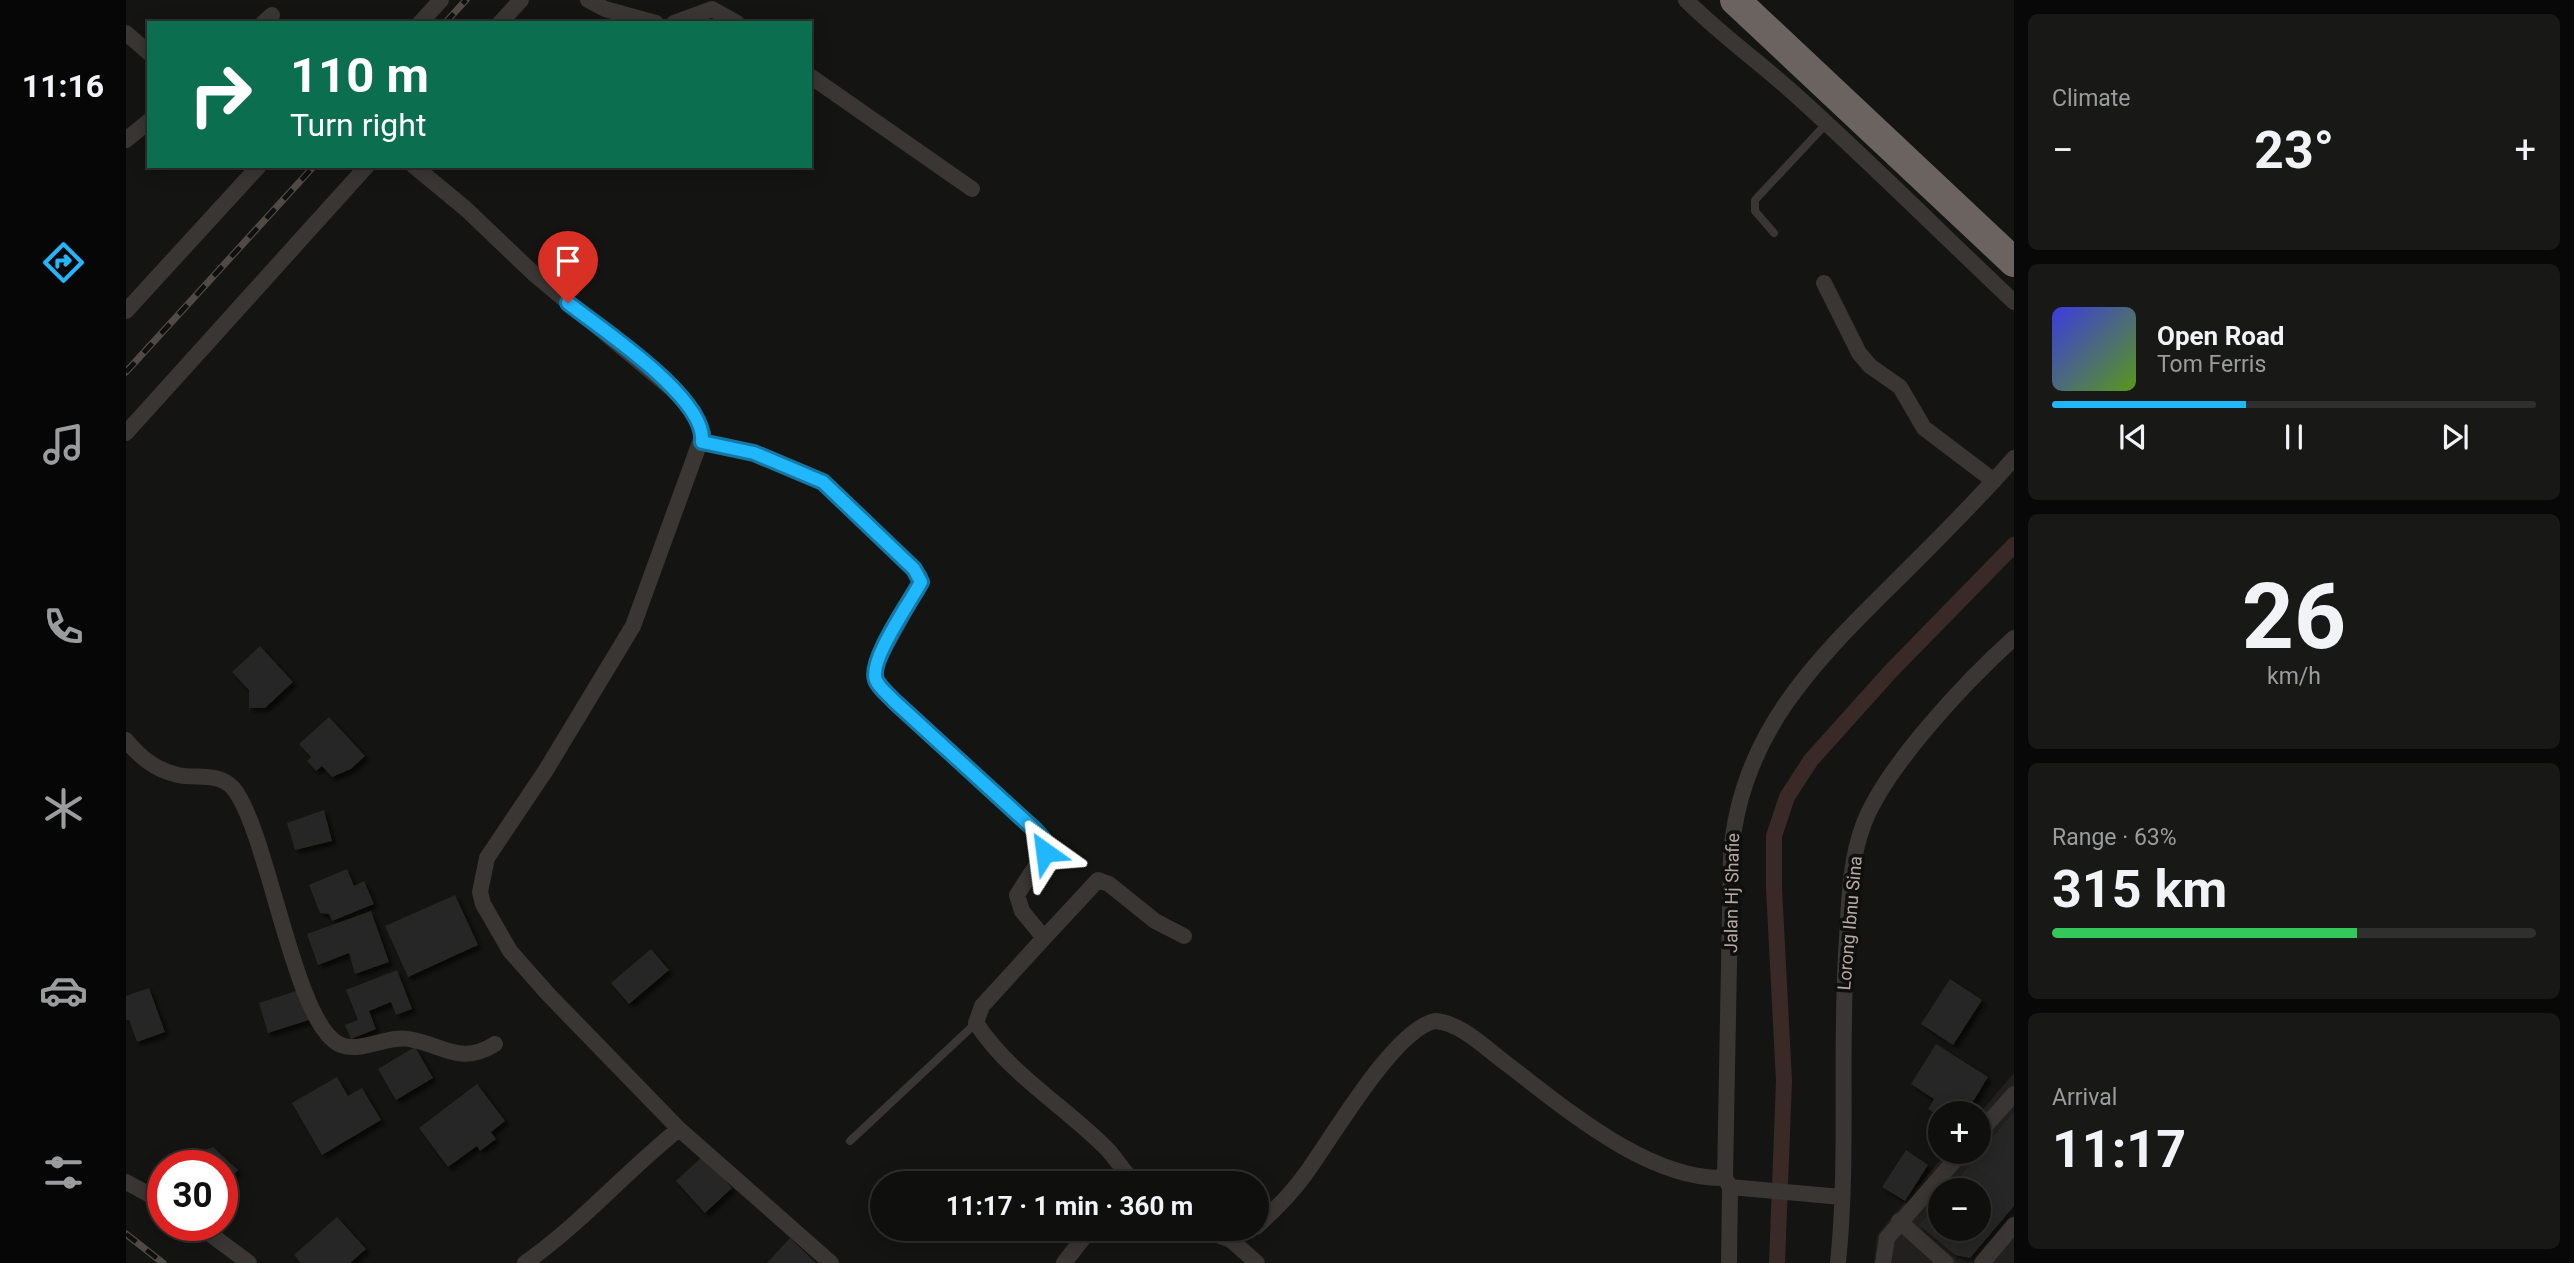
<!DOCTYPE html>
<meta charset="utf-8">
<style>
:root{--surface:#0f0f0e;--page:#181817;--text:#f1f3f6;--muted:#9b9c9e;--line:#2f2f2e;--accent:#21b7fd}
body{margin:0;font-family:Roboto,sans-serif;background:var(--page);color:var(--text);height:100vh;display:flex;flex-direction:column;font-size:26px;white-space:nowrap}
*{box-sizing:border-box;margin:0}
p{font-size:23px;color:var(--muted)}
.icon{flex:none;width:38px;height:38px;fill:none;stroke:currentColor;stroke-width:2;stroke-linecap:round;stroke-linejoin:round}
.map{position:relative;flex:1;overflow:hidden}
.panel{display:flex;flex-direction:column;gap:14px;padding:14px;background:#080808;width:560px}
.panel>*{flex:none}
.banner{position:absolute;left:21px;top:21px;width:665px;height:147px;border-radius:0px;box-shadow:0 4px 18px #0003,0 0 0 2px var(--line);background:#0b6e4f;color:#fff;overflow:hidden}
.buttons{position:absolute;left:1802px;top:1101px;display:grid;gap:14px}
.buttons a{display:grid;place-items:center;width:63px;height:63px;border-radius:50%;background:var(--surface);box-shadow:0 4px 18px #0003,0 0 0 2px var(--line);font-size:35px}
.speed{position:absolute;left:21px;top:1150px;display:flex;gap:14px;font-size:35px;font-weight:700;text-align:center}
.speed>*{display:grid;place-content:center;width:91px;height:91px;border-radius:50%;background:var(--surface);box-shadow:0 4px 18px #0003,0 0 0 2px var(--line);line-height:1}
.speed .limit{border:10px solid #d22;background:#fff;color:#111}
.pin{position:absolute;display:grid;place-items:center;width:60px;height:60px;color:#fff;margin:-72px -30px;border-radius:50% 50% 50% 0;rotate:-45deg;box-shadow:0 0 7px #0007}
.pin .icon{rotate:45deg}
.me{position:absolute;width:77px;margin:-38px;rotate:329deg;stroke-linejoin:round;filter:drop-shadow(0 0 5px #0008)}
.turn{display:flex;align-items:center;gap:24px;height:147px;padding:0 28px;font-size:32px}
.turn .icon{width:91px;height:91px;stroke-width:2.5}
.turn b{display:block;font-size:49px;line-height:60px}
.big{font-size:52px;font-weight:700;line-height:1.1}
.panel .card{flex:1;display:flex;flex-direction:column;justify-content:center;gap:10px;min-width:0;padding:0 24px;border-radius:10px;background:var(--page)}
.panel .dial{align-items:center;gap:0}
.dial b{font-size:91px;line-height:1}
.song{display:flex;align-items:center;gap:21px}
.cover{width:84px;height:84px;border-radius:10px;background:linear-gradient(135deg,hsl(240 70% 55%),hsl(90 70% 35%))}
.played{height:7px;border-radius:4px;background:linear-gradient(90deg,var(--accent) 40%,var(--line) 40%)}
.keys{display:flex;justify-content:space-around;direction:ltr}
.heat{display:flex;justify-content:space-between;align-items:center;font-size:38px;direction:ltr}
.charge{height:10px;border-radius:5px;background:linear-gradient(90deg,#34c759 63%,var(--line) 0)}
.trip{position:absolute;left:744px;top:1171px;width:399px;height:70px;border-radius:35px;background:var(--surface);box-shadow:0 4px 18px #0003,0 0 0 2px var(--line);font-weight:700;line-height:70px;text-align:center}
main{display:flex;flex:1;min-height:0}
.tab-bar{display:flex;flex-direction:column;width:126px;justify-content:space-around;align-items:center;background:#060606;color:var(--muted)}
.tab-bar .icon{width:49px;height:49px}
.tab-bar .active{color:var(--accent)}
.tab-bar b{font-size:32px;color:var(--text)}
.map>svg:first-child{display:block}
</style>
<main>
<nav class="tab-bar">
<b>11:16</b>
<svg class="icon active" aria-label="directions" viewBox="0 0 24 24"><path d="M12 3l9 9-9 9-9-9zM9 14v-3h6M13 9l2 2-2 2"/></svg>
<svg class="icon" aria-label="music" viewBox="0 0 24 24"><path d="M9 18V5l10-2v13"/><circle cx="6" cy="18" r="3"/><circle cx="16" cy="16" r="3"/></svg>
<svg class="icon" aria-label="phone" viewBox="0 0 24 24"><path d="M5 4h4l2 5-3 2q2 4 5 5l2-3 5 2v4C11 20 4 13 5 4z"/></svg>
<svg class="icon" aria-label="climate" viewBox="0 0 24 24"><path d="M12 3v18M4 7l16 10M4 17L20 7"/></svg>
<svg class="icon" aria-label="car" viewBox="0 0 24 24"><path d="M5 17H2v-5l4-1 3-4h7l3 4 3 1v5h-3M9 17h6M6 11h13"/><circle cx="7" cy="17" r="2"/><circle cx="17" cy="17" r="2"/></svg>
<svg class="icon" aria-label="filters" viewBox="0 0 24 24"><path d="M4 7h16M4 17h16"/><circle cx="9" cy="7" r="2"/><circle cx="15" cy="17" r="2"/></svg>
</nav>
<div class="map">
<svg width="1888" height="1263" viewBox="0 0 1888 1263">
<defs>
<filter id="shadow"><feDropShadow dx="4" dy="4" stdDeviation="2" flood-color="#0009"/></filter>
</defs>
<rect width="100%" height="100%" fill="#141412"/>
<path fill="#21201e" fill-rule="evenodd" d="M1888,1073V1263H1748L1751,1235L1821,1152H1853V1114ZM1815,1190H1853V1228H1815Z"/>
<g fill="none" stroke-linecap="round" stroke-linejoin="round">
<path stroke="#392a28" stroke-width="16" d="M1651,1263L1658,1081L1648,888V836L1661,797L1685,760L1764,672L1888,545"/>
</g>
<path fill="#282725" filter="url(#shadow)" d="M134,646L167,682L139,708H123V690L106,672Z
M203,717L239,756L225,769L206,777L196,766L190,771L181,761L185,757L173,744Z
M198,810L206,841L169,850L161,823Z
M221,869L228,886L238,881L248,904L206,921L203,914L194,913L183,885Z
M329,895L352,945L282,977L259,926Z
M245,911L263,962L229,974L223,953L192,965L181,934Z
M525,949L543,970L503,1004L485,983Z
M271,970L286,1009L270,1015L265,1002L243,1011L250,1029L225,1039L219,1025L232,1020L220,990Z
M1824,979L1856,1000L1827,1045L1795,1024Z
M23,988L39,1032L11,1042L3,1020H0V996Z
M173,990L183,1020L142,1033L133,1003Z
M1810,1044L1862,1077L1840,1113L1825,1104L1820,1113H1815V1117L1802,1109L1808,1099L1785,1084Z
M289,1047L307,1078L270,1100L252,1069Z
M211,1077L222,1096L236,1088L255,1120L196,1155L166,1103Z
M351,1084L379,1121L365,1132L370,1139L354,1151L351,1146L322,1167L293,1128Z
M1888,1112V1206L1844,1258L1829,1255L1793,1225L1815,1199V1228H1853V1190H1823Z
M87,1147L112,1170L96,1188V1166H37V1184L33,1185L27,1168Z
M1780,1150L1802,1165L1779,1201L1756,1187Z
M577,1156L606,1188L579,1213L550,1181Z
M211,1217L240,1249L224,1263H175L168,1255Z
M664,1238L690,1263H641Z"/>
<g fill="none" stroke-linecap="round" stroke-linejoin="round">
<path stroke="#393633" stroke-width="8" d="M1648,233L1629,211V200L1701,123
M724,1141L850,1023"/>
<path stroke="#393633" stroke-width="16" d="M462,0L479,9L530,23
M1560,0C1595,35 1636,64 1672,97C1746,164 1816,234 1888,302
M137,23L146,15
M294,23L315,0
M374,23L395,0
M548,23L586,9L611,23
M0,33L23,53
M684,76L846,189
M0,140L23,121
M288,166L340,209L407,273L546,389L568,412L577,434L507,626L420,770L361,858L354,892L357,904L384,951L422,994L553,1129L705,1263
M1698,283L1733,353L1744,366L1774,387L1798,428L1868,481
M0,311L133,166
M0,433L241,166
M576,442L628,453L697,482L794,576L795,582L750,664V679L767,701L909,830L917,839L919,852L891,895L896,911L918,938L856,1006L850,1023C884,1075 940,1107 982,1150C992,1161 999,1174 1010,1183
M0,740C14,757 29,770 52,775C71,779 92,772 107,788C143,831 168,1027 215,1045C236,1053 261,1035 283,1039C318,1045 334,1066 369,1044
M918,938L972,880L983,884L1029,921L1058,936
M1853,1133L1888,1094
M0,1182L37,1202
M1604,1187L1715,1197
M1773,1221L1820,1263
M72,1225L123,1263
M1130,1227C1148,1211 1164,1195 1178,1176C1205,1140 1267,1030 1309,1021C1336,1023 1360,1049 1381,1064C1440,1109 1522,1180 1599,1178
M1073,1228L1105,1240L1131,1263
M399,1263C455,1224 499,1172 553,1129
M938,1263L965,1228
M1603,1263L1604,1187L1599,1178L1605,856C1614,725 1702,649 1789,562C1823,528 1857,494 1888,458
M1712,1263C1723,1156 1713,1046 1721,938C1723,901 1724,859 1738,823C1761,765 1841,680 1888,638
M1757,1263L1761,1238L1836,1152
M1856,1263L1888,1225"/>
<path stroke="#6b635f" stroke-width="30" d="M1609,0L1888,262"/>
<defs>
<path id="rail" d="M319,23L340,0
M0,372L188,166
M0,1234L37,1263"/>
</defs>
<use href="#rail" stroke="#4f4a46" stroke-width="7"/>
<use href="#rail" stroke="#0f0f0d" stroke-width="4.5" stroke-dasharray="13" stroke-linecap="butt"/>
</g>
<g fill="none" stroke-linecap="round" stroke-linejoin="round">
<defs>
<path id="route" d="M442,303C475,329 581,398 576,442L628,453L697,482L788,569L795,582C785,601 742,661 750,680C753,688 762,694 768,701L909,830L917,839L919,852"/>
</defs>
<use href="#route" stroke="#1577a4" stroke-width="18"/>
<use href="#route" stroke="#21b7fd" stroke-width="12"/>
</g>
<g text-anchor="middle" stroke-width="7" stroke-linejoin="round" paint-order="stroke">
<g font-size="18" fill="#b6a9a3" stroke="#0f0f0d">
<text transform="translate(1606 893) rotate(-89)" y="6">Jalan Hj Shafie</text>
<text transform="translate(1724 923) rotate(-85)" y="6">Lorong Ibnu Sina</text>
</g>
</g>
</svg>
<div class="buttons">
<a>+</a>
<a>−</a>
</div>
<div class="speed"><div class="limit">30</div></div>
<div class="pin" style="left:442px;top:303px;background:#d93025"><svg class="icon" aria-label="arrive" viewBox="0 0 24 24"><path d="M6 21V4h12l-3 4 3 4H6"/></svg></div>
<svg class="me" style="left:919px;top:852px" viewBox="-20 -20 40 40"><path d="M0-17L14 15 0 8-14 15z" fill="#21b7fd" stroke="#fff" stroke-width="4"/></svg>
<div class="trip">11:17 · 1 min · 360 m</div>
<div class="banner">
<div class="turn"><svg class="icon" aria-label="right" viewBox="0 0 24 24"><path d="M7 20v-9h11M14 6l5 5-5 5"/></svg><div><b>110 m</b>Turn right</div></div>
</div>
</div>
<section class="panel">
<div class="card"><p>Climate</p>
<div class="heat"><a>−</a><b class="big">23°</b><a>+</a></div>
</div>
<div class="card">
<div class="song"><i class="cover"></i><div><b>Open Road</b><p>Tom Ferris</p></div></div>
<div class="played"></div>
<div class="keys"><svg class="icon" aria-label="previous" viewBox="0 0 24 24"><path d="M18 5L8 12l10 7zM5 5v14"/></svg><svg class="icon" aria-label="pause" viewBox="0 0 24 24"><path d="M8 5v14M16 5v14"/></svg><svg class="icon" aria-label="next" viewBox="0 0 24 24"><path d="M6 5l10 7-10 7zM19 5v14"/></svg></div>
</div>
<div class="card dial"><b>26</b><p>km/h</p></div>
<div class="card"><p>Range · 63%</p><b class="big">315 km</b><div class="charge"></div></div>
<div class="card"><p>Arrival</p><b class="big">11:17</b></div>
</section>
</main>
